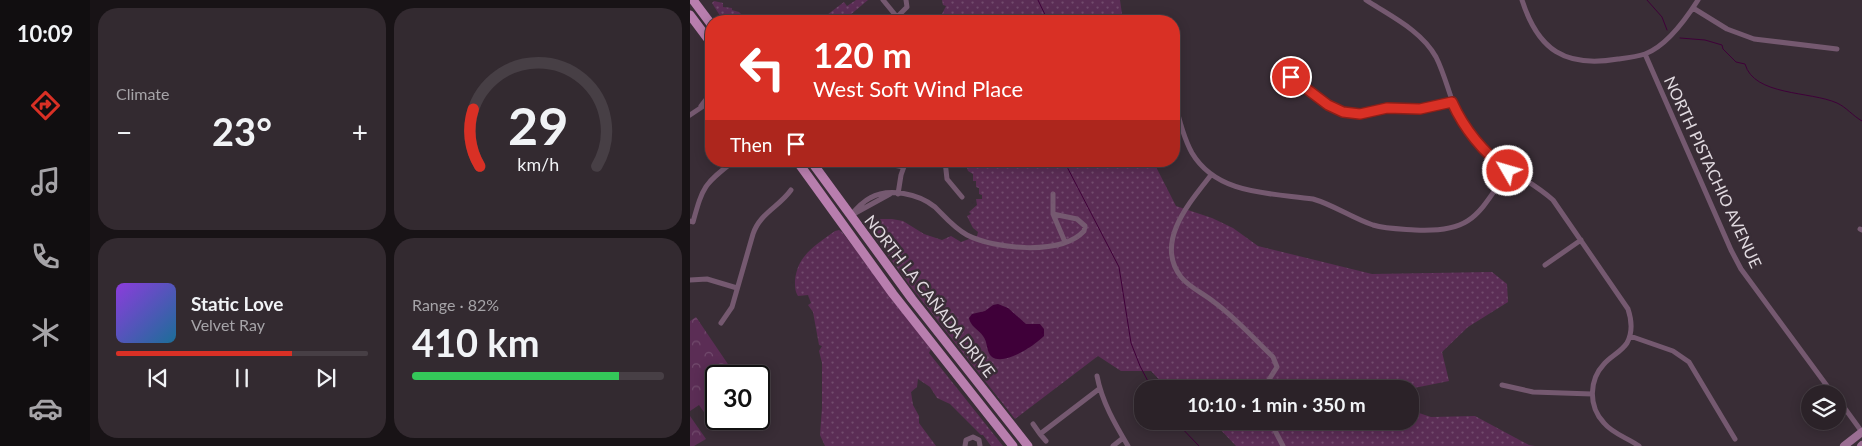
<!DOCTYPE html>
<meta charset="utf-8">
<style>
:root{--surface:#2b2228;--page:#332a30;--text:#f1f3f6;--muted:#a6a4a8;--line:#473f45;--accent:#d93025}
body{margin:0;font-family:Lato,sans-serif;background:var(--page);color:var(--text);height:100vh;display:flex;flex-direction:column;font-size:19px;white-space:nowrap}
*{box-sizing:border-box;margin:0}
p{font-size:16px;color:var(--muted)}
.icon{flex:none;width:28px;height:28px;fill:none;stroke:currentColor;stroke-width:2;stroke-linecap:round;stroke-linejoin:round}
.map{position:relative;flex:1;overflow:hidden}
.panel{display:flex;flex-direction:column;gap:8px;padding:8px;background:#181316;width:600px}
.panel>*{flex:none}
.guide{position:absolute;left:15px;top:15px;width:475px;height:152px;border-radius:20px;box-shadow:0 2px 12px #0003,0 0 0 1px var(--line);background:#d93025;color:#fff;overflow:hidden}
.fabs{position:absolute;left:1111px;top:385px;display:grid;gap:10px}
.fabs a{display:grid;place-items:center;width:45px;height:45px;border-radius:50%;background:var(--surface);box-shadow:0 2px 12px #0003,0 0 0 1px var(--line);font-size:25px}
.speed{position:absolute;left:15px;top:365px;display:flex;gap:10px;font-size:25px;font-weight:700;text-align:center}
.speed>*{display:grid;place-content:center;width:65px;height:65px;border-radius:50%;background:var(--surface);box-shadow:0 2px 12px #0003,0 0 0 1px var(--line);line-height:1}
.speed .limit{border:2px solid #111;border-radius:8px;background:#fff;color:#111}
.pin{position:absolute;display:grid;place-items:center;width:42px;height:42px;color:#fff;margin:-21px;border:2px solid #fff;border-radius:50%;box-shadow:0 1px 5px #0007}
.me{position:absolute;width:55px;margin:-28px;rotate:308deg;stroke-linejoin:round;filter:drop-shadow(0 0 4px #0008)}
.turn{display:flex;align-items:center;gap:18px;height:105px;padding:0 25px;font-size:22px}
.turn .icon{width:65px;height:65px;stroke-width:2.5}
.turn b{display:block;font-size:35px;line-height:42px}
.then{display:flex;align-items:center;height:48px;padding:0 25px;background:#0003;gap:10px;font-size:19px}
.big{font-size:38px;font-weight:700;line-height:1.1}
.panel .card{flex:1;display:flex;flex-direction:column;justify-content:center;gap:8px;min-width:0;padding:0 18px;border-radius:20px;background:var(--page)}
.panel .dial{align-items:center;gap:0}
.dial svg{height:130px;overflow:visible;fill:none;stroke:var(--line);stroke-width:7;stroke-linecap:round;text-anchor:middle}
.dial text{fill:var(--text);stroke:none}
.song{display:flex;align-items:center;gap:15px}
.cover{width:60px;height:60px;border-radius:8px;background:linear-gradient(135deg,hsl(270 70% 55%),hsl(200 70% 35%))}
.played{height:5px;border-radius:2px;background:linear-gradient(90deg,var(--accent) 70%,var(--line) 70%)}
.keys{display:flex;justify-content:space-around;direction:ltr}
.heat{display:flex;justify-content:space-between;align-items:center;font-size:28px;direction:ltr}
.charge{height:8px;border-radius:4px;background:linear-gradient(90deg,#34c759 82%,var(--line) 0)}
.panel .tiles{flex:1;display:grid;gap:8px;grid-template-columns:repeat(2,1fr)}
.trip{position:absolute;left:444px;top:380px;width:285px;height:50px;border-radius:20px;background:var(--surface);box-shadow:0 2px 12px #0003,0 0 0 1px var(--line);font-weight:700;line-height:50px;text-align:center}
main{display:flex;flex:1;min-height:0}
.tabs{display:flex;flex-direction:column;width:90px;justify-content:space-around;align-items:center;background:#110e10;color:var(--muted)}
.tabs .icon{width:35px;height:35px}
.tabs .selected{color:var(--accent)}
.tabs b{font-size:22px;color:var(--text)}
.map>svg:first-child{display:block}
</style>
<main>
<nav class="tabs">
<b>10:09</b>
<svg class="icon selected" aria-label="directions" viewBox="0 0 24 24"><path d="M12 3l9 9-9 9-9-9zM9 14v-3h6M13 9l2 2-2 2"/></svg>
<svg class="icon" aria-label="music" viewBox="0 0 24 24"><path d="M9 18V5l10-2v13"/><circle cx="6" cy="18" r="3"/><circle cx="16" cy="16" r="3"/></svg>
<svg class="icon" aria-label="phone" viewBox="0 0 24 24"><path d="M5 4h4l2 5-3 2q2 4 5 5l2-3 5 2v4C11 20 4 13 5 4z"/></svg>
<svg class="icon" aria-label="climate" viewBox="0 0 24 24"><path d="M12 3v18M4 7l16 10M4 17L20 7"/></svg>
<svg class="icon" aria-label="car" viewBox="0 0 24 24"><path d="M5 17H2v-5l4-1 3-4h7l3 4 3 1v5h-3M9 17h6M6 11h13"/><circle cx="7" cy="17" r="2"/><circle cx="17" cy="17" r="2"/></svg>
</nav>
<section class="panel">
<div class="tiles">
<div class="card"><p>Climate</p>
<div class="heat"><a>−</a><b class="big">23°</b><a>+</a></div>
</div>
<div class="card dial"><svg viewBox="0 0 100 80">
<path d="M14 69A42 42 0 1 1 86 69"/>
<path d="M14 69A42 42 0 0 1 10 34" stroke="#d93025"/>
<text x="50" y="56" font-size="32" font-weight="700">29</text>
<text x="50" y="72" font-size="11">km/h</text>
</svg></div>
<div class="card">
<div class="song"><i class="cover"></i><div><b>Static Love</b><p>Velvet Ray</p></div></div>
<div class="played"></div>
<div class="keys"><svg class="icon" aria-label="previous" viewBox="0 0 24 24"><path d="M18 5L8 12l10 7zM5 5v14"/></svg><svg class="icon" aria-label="pause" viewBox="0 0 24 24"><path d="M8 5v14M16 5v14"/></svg><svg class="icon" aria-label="next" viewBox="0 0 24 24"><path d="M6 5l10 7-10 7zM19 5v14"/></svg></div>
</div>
<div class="card"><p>Range · 82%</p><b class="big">410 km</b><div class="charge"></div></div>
</div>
</section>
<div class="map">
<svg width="1172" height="446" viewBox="0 0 1172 446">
<defs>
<pattern id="grass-dots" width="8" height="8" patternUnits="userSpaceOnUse" patternTransform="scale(1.25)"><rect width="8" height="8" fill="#5b2d55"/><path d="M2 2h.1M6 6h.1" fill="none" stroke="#724b6d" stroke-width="1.8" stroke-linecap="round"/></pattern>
<pattern id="park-crowns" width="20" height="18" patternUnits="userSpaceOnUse" patternTransform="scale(1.25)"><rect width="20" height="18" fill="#5b2d55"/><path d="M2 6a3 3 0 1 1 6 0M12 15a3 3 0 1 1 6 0" fill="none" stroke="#724b6d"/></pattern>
</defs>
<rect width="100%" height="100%" fill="#392d36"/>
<path fill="url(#grass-dots)" d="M166,0H178L153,21H129L154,2L157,6Z
M252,0H430L433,21H216L222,15L249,16L252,14L256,6L253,5Z
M24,1L33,3V7L42,8V10L49,12L53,16L71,19L74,21H37L34,17L32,19L22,3Z
M263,161H463L486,206L522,218L543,228L568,246L682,274L802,272L817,284L818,302L778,327L752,352L759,381L719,389H478L461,371H431L408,356L325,419L218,283L177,226L186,219H202L213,221L234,234L252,240L261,236L271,242L287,236L288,232L283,228L277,216L281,214L279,212L287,205L286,199H292V195L289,194V188L286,187V181H283V174L278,171L277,168H264Z
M149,230L152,232L241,349L239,353L313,446H301L293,435H291L260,404L247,398L240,387L228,379L227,387L221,392L223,405L229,416V423L246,446H135L130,435L132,408V363L129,351L132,346L129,345L123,312L118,305L121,303L118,295L108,296C105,291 105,287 105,281C107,255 126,245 145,231Z
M720,410L741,417L785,416L839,445L845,446H546L527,426L518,421H720Z"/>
<path fill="url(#park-crowns)" d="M6,317L46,376H26V408L16,415L9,405L0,411V321Z
M0,416L16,439L4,446H0Z"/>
<path fill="#3f0039" d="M308,304L318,308L336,324H350L354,329V336C345,345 315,366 302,357C296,352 298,342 293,336C289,330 280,326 279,318L282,314L295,311L303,305Z"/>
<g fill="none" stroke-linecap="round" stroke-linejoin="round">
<path stroke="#3f0039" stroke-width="1" d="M348,0L358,21
M957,0L972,17L977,30
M990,38L1015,40L1032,45L1033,49L1046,62L1055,64C1064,96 1120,91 1147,103C1156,107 1163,116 1172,121
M374,161L429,267L441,343L450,366L462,389
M485,421L509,446"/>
<path stroke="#755970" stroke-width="5" d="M193,0L207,17
M676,0C700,16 731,30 746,57C753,71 757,86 762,100C767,116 776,131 787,143C808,168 839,178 863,200L938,309C942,321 943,332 937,343C931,352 921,356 914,364C899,380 898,406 914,423C923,434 938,438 949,446
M832,0C848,50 875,68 928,59C936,58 946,57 955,54C977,46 996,19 1008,0
M1003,8L1037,29L1064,39L1147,49
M203,21L217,7L216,0
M955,54L1041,250L1051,269L1143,394
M601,77L645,109L661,114L697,109H730L762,102
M484,98C488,116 493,137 502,153C527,195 580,193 623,199C644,205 662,218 683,225C696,229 711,229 725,230C783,233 788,214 818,171
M11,106L21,93
M0,115L21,101
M182,161L214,167
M255,161L257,179L272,197
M521,175C500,202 464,242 491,277C500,288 513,293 524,302C546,318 564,339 583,357L587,367L573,389
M200,194L160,216C166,209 172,202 180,198C199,187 229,194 245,207C255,217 264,228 277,235C304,249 371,256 394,231L395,226L387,219L363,214
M208,194L211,175L216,161
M363,194V214L375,242
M0,221L3,222C13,186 14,184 44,161
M1170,229L1172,230
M855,265L891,240
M0,280L17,279L47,288
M31,323L42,307L63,234C70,213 89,207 101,190
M940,336L983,351L999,362L1045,439
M407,376C412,402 425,424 438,446
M812,385L843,392L902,394
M1148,399L1172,432
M580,421L593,446
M343,424L350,434L409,389
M350,434L356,441
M275,446L276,440L283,437L289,440L290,446
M423,446L433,438"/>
<path stroke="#9b6e93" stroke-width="8" d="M1154,446L1172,432
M1171,446L1172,445"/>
<path stroke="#b87eae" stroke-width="9" d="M3,0L21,24
M0,15L21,43
M107,161L203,294L323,446
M121,161L222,299L338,446"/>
</g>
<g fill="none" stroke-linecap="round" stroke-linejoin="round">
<defs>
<path id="route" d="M601,77L638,105L653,112L670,114L697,108L730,109L762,102C775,131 793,152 818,171"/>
</defs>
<use href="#route" stroke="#8d1f18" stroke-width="12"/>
<use href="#route" stroke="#d93025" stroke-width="9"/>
</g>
<g text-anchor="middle" stroke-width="5" stroke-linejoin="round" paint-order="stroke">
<g font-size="16" fill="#e1dae0" stroke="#392d36">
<text transform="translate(1023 172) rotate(65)" y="6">NORTH PISTACHIO AVENUE</text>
<text transform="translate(240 296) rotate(52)" y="6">NORTH LA CAÑADA DRIVE</text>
</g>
</g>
</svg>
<div class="fabs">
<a><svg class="icon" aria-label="layers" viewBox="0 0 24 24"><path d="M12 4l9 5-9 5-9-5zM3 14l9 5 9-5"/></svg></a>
</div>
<div class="speed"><div class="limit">30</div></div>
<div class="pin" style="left:601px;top:77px;background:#d93025"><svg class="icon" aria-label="arrive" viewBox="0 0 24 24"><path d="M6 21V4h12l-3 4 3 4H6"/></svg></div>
<svg class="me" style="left:818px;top:171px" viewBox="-20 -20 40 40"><circle r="17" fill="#d93025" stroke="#fff" stroke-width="3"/><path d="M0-11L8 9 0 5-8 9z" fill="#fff"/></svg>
<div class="trip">10:10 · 1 min · 350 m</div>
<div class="guide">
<div class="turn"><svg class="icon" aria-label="left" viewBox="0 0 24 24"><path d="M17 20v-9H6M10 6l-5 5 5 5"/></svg><div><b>120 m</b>West Soft Wind Place</div></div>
<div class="then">Then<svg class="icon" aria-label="arrive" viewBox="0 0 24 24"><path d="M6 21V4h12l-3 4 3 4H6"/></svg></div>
</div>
</div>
</main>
